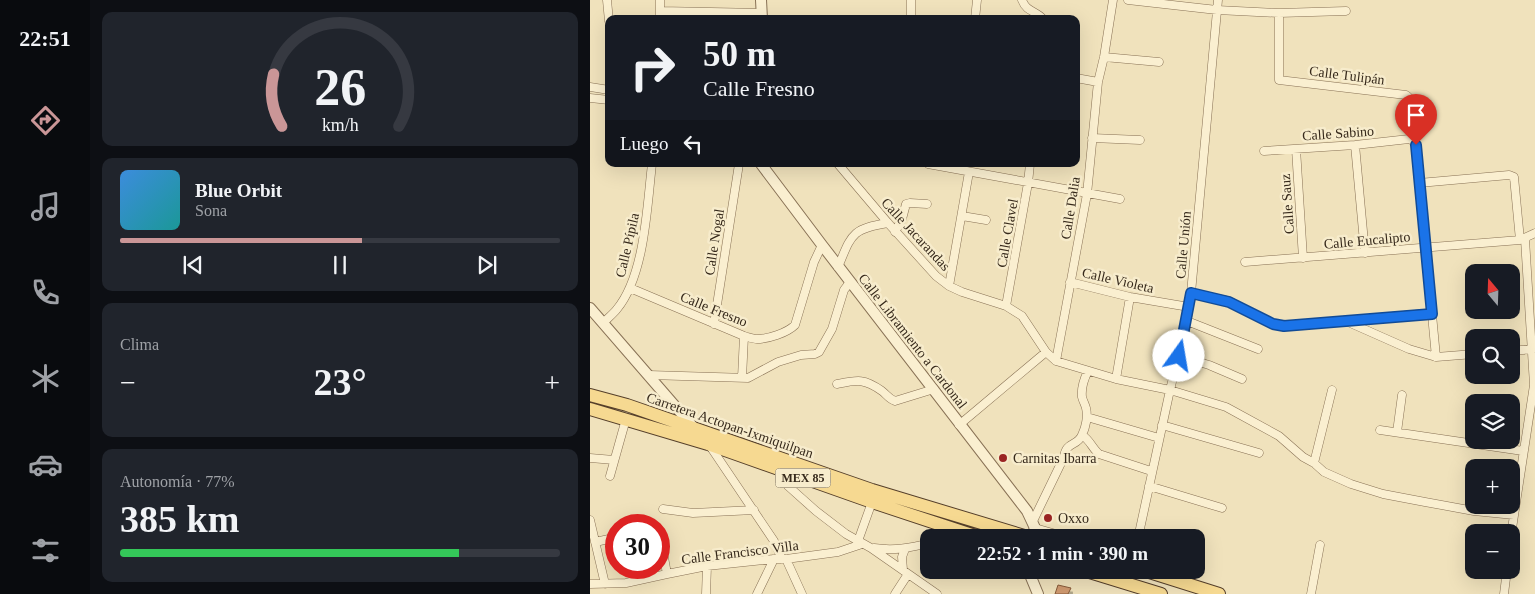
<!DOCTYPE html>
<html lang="es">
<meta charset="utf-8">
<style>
:root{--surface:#171b24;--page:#20242c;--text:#f1f3f6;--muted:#9ea1a6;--line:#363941;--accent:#ca9697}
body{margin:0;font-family:Georgia,serif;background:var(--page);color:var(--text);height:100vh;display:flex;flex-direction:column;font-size:19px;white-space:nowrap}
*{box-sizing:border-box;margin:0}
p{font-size:16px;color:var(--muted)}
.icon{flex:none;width:28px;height:28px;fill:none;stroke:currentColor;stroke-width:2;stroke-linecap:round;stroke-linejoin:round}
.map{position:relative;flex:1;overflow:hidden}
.details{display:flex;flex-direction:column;gap:12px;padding:12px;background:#0d0f14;width:500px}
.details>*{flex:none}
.guide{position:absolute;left:15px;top:15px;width:475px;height:152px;border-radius:10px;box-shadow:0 5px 20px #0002;background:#171b24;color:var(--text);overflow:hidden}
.needle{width:32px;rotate:341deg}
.controls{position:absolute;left:875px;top:264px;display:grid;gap:10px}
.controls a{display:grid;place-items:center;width:55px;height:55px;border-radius:10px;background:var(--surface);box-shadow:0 5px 20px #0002;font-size:25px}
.speed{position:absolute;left:15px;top:514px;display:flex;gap:10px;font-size:25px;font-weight:700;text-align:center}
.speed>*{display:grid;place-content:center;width:65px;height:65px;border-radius:50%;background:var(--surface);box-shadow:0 5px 20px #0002;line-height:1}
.speed .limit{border:8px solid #d22;background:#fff;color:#111}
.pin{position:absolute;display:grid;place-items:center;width:42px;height:42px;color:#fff;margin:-51px -21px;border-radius:50% 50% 50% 0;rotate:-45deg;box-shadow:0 0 5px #0007}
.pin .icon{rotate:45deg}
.me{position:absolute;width:55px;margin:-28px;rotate:13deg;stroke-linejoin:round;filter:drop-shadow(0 0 4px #0008)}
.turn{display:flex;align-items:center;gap:18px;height:105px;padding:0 15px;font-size:22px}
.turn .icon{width:65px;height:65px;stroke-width:2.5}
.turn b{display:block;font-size:35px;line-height:42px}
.then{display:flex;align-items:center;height:48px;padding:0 15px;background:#0003;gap:10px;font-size:19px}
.big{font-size:38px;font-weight:700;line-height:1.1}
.details .widget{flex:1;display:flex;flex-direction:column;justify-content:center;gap:8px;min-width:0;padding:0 18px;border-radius:10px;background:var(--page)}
.details .dial{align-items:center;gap:0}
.dial svg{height:130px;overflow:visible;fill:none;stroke:var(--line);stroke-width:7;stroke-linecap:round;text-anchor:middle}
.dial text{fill:var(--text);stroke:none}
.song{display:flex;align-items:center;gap:15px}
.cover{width:60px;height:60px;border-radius:8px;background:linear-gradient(135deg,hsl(210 70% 55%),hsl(180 70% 35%))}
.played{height:5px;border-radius:2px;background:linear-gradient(90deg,var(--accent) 55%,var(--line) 55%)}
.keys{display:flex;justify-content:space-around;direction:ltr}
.heat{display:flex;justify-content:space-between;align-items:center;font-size:28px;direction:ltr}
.charge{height:8px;border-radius:4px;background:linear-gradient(90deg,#34c759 77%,var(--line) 0)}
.trip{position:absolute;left:330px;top:529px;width:285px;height:50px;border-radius:10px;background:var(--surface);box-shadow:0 5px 20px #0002;font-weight:700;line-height:50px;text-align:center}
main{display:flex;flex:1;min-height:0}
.menu{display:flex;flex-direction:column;width:90px;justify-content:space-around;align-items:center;background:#090b0e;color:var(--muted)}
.menu .icon{width:35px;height:35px}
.menu .on{color:var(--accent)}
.menu b{font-size:22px;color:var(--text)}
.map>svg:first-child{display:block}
</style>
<main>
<nav class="menu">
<b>22:51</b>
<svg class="icon on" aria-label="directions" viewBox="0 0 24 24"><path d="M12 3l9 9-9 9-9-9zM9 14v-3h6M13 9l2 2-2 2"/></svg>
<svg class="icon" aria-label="music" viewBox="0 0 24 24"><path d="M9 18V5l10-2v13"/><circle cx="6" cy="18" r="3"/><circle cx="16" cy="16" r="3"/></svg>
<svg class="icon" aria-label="phone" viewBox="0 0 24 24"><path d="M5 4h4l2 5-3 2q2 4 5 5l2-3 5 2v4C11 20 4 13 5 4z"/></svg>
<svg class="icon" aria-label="climate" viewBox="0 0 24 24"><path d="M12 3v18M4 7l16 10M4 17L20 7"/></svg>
<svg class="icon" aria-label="car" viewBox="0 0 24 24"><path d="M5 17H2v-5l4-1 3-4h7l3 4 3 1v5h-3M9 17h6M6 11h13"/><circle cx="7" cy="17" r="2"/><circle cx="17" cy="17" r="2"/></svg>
<svg class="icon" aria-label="filters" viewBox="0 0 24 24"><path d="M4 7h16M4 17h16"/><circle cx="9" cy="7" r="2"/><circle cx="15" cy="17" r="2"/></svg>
</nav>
<section class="details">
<div class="widget dial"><svg viewBox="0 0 100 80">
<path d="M14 69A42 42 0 1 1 86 69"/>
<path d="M14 69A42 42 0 0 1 9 37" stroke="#ca9697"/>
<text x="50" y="56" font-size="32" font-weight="700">26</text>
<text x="50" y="72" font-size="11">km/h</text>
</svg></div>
<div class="widget">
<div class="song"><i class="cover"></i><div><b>Blue Orbit</b><p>Sona</p></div></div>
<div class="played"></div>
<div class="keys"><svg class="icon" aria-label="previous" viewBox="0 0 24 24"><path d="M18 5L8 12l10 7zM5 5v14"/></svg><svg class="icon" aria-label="pause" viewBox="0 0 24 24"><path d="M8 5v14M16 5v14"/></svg><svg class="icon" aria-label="next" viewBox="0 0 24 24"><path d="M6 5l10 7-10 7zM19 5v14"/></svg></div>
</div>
<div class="widget"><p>Clima</p>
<div class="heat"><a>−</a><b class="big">23°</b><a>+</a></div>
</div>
<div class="widget"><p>Autonomía · 77%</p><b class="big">385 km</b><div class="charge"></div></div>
</section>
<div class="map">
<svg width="945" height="594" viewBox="0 0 945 594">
<defs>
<filter id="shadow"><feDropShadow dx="2.5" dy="4.5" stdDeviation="0" flood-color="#0004"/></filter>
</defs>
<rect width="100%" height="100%" fill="#f0e2bc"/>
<path fill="#d09a70" stroke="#885b3a" filter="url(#shadow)" d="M468,585L481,588L478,594H465Z"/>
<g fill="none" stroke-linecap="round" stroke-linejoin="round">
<defs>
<path id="minor" d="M17,0L19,21
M321,0V19
M432,0C437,13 446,10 453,19
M538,0L627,10L689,13L756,11
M70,11L172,13
M689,13V80L816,95C824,100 823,111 824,120
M70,19V0
M385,19L387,0
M514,57L569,62
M486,78L508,82
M0,87L19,90
M0,98L19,100
M502,138L550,140
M765,145L775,253
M706,149L713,258
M674,151L765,145L819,139L823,141L826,145L846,357
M248,164L298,223L346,276L359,286L372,292L416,306L432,316L456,352L466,361L526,379L580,390L636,407L689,436L713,457L724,463L734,472L761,484L793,494L835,502L884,511L924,515
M338,164L530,199
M829,183L919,175L924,177L930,240
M372,216L396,220
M305,232L312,219L316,204L320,203L337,204
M655,262L930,240L945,233
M248,267C262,234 261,229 298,223
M480,282L540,297L599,307
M359,286L379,172
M40,288L154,336C158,337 163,339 167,339C178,339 197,333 205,325L224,262L232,245
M601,293L639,301L683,324L694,326L842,313
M416,306L438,183L440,164
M597,321L668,349
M758,322L819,349L846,357L884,354
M13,323C18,318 23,314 27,309C55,275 57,206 62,164
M124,324L149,164
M921,351L943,349
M589,356L619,365L652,379
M466,361L497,194L508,82L514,57L523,0
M59,375L158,378L188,362L211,355L225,354L229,352L242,329L254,290L260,282
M152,378L154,336
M526,379L540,297
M247,384C267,380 274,378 292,391C297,395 299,399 305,401L344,389
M497,417L569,438
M369,425L456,352
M572,425L669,453
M790,430L933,451
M807,432L812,395
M492,435C500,440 502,448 509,454L561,471
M120,446L184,541L192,559
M0,458L24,460
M724,463L742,390
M187,470L198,486L226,511L256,534L281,548L347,594
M20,476L36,419
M559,486L632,508
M73,509L103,513L164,510
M0,520L15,584
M443,521L474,457C476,441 487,447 492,435C496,427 498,416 496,408C495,404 493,401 492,397C491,388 494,379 498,371
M445,528L480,538
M921,535L944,385L935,239
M548,538L580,390L597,321L601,293L628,0
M268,541L282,502
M5,542L19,539
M72,546L77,574
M284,548C304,551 320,548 339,543
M196,559L212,594
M313,570L312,557L315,549
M0,584L36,583L77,574L117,566L184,559H196L248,552L272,544
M116,594L117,566
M167,594L184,559
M305,594L318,574
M721,594L730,545
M914,594L917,570"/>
<path id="tertiary" d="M171,0L172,19
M171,164L232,245L437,511L445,528L441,538
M0,308L104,428
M438,570L448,594"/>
<path id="primary" d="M0,395L37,405L282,490L441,538
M0,409L118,444L282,502L391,538
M493,570L571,594
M553,570L629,594"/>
</defs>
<use href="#minor" stroke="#887155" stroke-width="9"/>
<use href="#tertiary" stroke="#887155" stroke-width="12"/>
<use href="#primary" stroke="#553f2a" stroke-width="14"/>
<use href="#minor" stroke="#faefd0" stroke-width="8"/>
<use href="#tertiary" stroke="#faefd0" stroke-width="10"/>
<use href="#primary" stroke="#f6d991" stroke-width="12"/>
</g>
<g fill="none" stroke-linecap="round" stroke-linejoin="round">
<defs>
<path id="route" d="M589,356L601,293L639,302L683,324L694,326L842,314L826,145"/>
</defs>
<use href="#route" stroke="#114b97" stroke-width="12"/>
<use href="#route" stroke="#1a73e8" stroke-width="9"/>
</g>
<g fill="#9a2422" stroke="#f7eccc" stroke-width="2">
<circle cx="413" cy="458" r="5"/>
<circle cx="458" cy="518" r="5"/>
</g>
<g text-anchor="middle" stroke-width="5" stroke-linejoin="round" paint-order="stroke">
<rect fill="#f7eccc" stroke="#706450" stroke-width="1" x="185.5" y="468.5" width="55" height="19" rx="4"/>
<g font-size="12" font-weight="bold" fill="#36291b">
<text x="213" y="482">MEX 85</text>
</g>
<g font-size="14" fill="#36291b" stroke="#f7eccc">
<text transform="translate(757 75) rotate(7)" y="5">Calle Tulipán</text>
<text transform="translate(748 133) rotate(-4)" y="5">Calle Sabino</text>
<text transform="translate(697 204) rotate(-94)" y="5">Calle Sauz</text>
<text transform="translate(480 208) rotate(-81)" y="5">Calle Dalia</text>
<text transform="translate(417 233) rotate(-80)" y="5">Calle Clavel</text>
<text transform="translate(326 234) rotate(47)" y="5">Calle Jacarandas</text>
<text transform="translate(777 240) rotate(-5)" y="5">Calle Eucalipto</text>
<text transform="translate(124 242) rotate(-81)" y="5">Calle Nogal</text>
<text transform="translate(37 245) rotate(-77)" y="5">Calle Pípila</text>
<text transform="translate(593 245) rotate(-85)" y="5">Calle Unión</text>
<text transform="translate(528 280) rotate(13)" y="5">Calle Violeta</text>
<text transform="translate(124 309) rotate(22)" y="5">Calle Fresno</text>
<text transform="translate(323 341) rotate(52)" y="5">Calle Libramiento a Cardonal</text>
<text transform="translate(140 425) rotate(19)" y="5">Carretera Actopan-Ixmiquilpan</text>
<text transform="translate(150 552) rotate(-7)" y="5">Calle Francisco Villa</text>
</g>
<g font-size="14" fill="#36291b" stroke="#f7eccc" text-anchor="start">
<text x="423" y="463">Carnitas Ibarra</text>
<text x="468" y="523">Oxxo</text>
</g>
</g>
</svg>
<div class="controls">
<a><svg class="needle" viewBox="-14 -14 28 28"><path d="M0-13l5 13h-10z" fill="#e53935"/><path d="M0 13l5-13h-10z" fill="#9ea1a6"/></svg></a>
<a><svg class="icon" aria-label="search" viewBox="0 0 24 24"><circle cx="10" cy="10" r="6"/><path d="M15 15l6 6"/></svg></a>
<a><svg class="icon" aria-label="layers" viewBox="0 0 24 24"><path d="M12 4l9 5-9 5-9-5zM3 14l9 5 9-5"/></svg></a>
<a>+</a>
<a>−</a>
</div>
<div class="speed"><div class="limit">30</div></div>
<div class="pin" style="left:826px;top:145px;background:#d93025"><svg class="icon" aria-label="arrive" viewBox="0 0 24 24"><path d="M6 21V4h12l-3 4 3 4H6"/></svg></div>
<svg class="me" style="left:589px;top:356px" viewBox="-20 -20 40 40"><circle r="19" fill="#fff"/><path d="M0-13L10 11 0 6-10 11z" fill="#1a73e8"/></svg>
<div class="trip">22:52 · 1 min · 390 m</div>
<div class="guide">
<div class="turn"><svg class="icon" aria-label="right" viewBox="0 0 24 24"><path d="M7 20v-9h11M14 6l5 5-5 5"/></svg><div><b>50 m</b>Calle Fresno</div></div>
<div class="then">Luego<svg class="icon" aria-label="left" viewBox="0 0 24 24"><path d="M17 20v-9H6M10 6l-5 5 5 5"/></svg></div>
</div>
</div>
</main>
